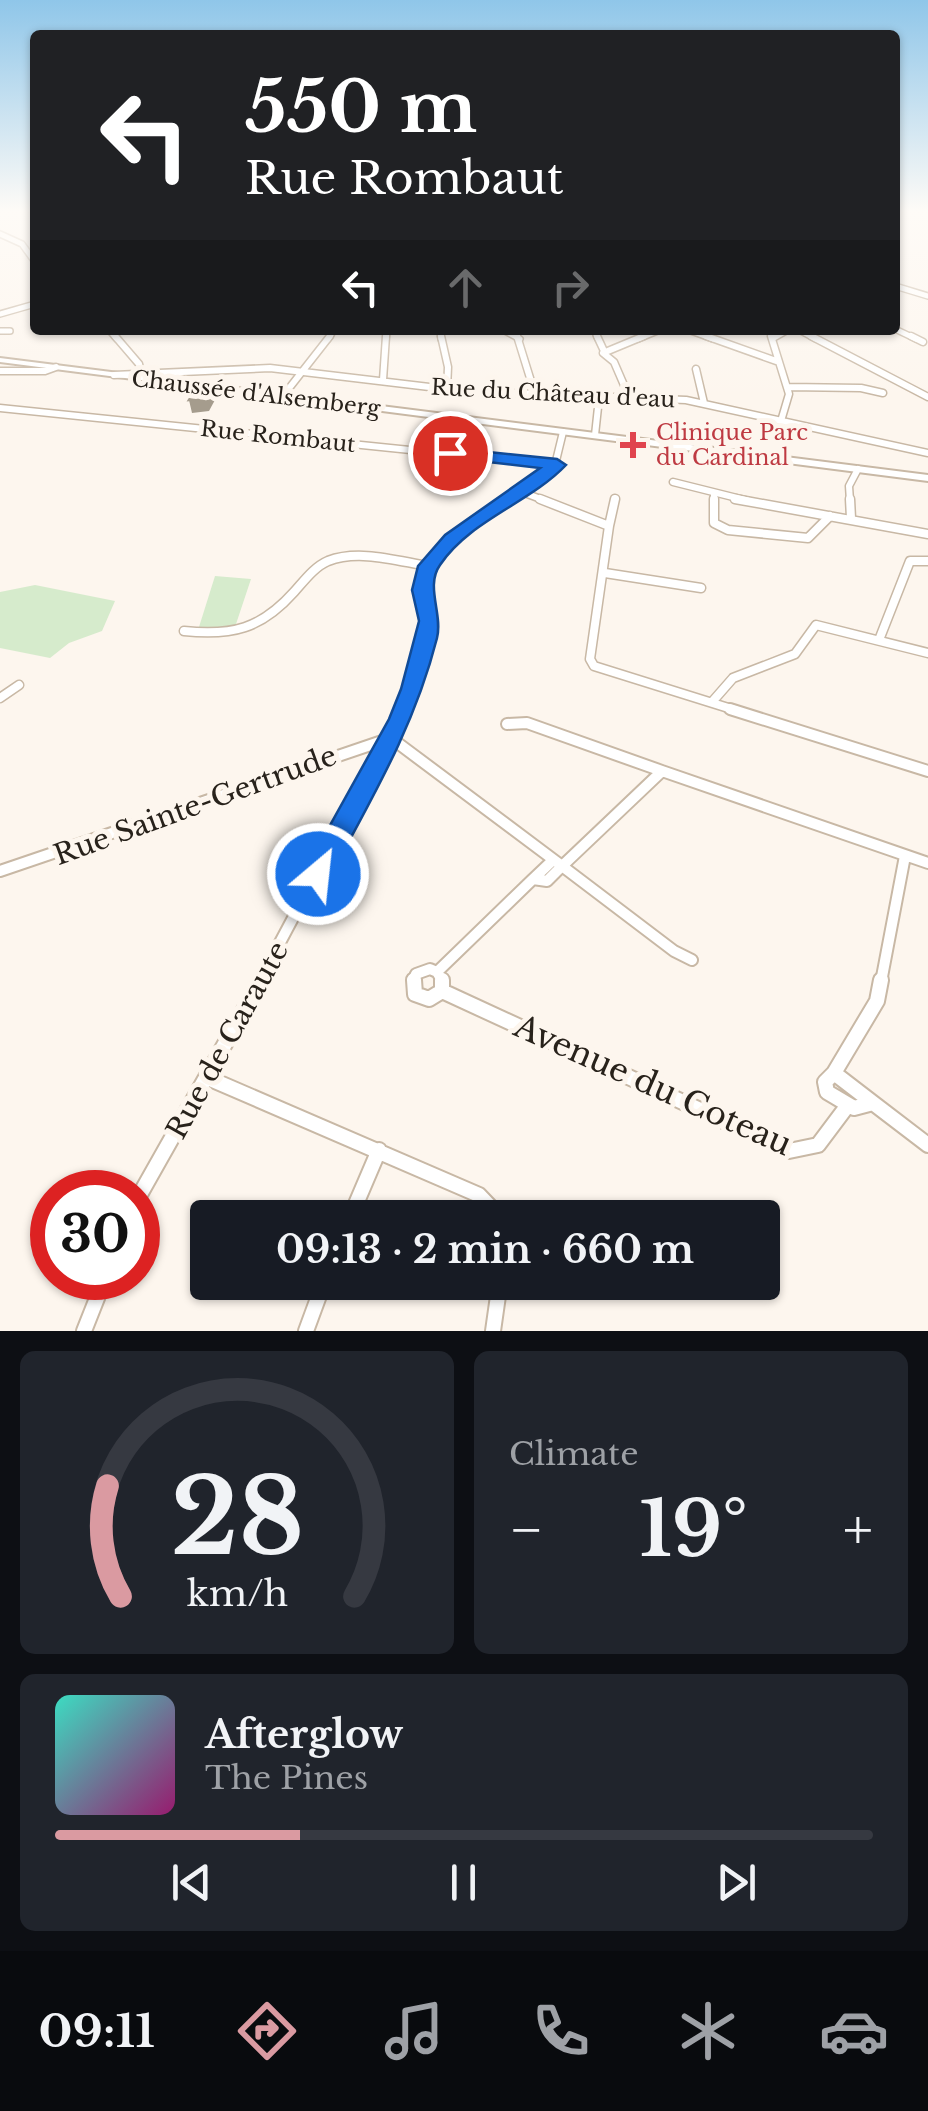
<!DOCTYPE html>
<meta charset="utf-8">
<style>
:root{--surface:#171b24;--page:#20242c;--text:#f1f3f6;--muted:#9ea1a6;--line:#363941;--accent:#da9aa1}
body{margin:0;font-family:"Libre Baskerville",serif;background:var(--page);color:var(--text);height:100vh;display:flex;flex-direction:column;font-size:38px;white-space:nowrap}
*{box-sizing:border-box;margin:0}
p{font-size:32px;color:var(--muted)}
.icon{flex:none;width:55px;height:55px;fill:none;stroke:currentColor;stroke-width:2;stroke-linecap:round;stroke-linejoin:round}
.map{position:relative;height:1331px;overflow:hidden}
.sheet{display:flex;flex-direction:column;gap:20px;padding:20px;background:#0d0f14;flex:1}
.sheet>*{flex:none}
.hud{position:absolute;left:30px;top:30px;width:870px;height:305px;border-radius:10px;box-shadow:0 2px 8px #0004;background:#202124;color:#fff;overflow:hidden}
.speed{position:absolute;left:30px;top:1170px;display:flex;gap:20px;font-size:50px;font-weight:700;text-align:center}
.speed>*{display:grid;place-content:center;width:130px;height:130px;border-radius:50%;background:var(--surface);box-shadow:0 2px 8px #0004;line-height:1}
.speed .limit{border:15px solid #d22;background:#fff;color:#111}
.pin{position:absolute;display:grid;place-items:center;width:85px;height:85px;color:#fff;margin:-42px;border:5px solid #fff;border-radius:50%;box-shadow:0 2px 10px #0007}
.me{position:absolute;width:110px;margin:-55px;rotate:28deg;stroke-linejoin:round;filter:drop-shadow(0 0 8px #0008)}
.turn{display:flex;align-items:center;gap:35px;height:210px;padding:0 50px;font-size:45px}
.turn .icon{width:130px;height:130px;stroke-width:2.5}
.turn b{display:block;font-size:70px;line-height:85px}
.lanes{display:flex;align-items:center;height:95px;padding:0 50px;background:#0003;justify-content:center;gap:50px;direction:ltr}
.lanes .off{opacity:.35}
.big{font-size:75px;font-weight:700;line-height:1.1}
.sheet .card{flex:1;display:flex;flex-direction:column;justify-content:center;gap:15px;min-width:0;padding:0 35px;border-radius:15px;background:var(--page)}
.sheet .dial{align-items:center;gap:0}
.dial svg{height:260px;overflow:visible;fill:none;stroke:var(--line);stroke-width:7;stroke-linecap:round;text-anchor:middle}
.dial text{fill:var(--text);stroke:none}
.song{display:flex;align-items:center;gap:30px}
.cover{width:120px;height:120px;border-radius:15px;background:linear-gradient(135deg,hsl(170 70% 55%),hsl(320 70% 35%))}
.played{height:10px;border-radius:5px;background:linear-gradient(90deg,var(--accent) 30%,var(--line) 30%)}
.keys{display:flex;justify-content:space-around;direction:ltr}
.heat{display:flex;justify-content:space-between;align-items:center;font-size:55px;direction:ltr}
.sheet .tiles{flex:1;display:grid;gap:20px;grid-template-columns:1fr 1fr}
.card:last-child{grid-column:span 2}
.trip{position:absolute;left:190px;top:1200px;width:590px;height:100px;border-radius:10px;background:var(--surface);box-shadow:0 2px 8px #0004;font-weight:700;line-height:100px;text-align:center}
.tab-bar{display:flex;height:160px;justify-content:space-around;align-items:center;background:#090b0e;color:var(--muted)}
.tab-bar .icon{width:70px;height:70px}
.tab-bar .current{color:var(--accent)}
.tab-bar b{font-size:45px;color:var(--text)}
.map>svg:first-child{display:block}
</style>
<div class="map">
<svg width="928" height="1331" viewBox="0 0 928 1331">
<rect width="100%" height="100%" fill="#fdf6ee"/>
<path fill="#d6ebcc" d="M215,576L251,579L234,630L199,627Z
M35,585L115,601L102,631L69,643L50,658L0,648V592Z"/>
<g fill="none" stroke-linecap="round" stroke-linejoin="round">
<defs>
<path id="street-far4" d="M0,234L22,244L35,262
M895,286L928,296
M0,314L35,304
M895,329L916,339
M109,330L117,339
M440,330L441,339
M503,330L520,339
M594,330L598,339
M688,330L713,339
M799,330L816,339
M0,331H10
M328,339L334,330
M386,339L387,330
M638,339L660,330
M772,339L788,330"/>
<path id="street-far3" d="M115,336L139,364L141,373
M441,336L448,367L447,389
M517,336L535,394
M597,336L604,351
M706,336L779,362
M771,336L789,394L781,421
M811,336L928,397
M911,336L923,342
M696,369L704,403
M0,371H45L56,367
M114,375L270,368L463,391L686,400L928,453
M383,380L386,336
M788,387L861,388L883,393
M283,396L330,336
M630,399L614,362L603,353L644,336
M0,408L557,465
M595,435L599,398
M673,482L749,501
M522,492L546,501
M714,495V501
M504,501L554,469L563,432
M850,501L849,486L858,469"/>
<path id="street-far2" d="M540,499L609,526L590,659L594,666L738,711
M714,499V523L728,530L808,538L830,516
M735,499L928,534
M850,499L851,518
M609,526L615,499
M605,573L701,588
M184,631C232,636 261,629 294,592C304,581 314,567 328,561C359,549 397,561 428,566
M879,640L910,561H928
M0,698L19,685
M712,702L733,678L795,654L816,625L928,653
M403,711L428,632L427,571L447,544L508,499"/>
<path id="street-far1" d="M730,709L928,771
M507,724L527,723L662,771
M553,860L533,879L547,881L562,866L674,951L692,960
M0,871L391,738L562,866L662,771L928,863
M437,972L443,982
M437,972L533,879
M259,982L404,709
M413,982L416,974L430,969L437,972
M881,982L905,856"/>
<path id="street" d="M414,980L415,994L429,999L442,991V980
M442,991L789,1151L818,1145L848,1105
M834,1073L877,1001L881,980
M834,1073L873,1103L854,1108L827,1092L825,1082Z
M208,1078L479,1195L501,1218
M873,1103L928,1145
M138,1198L261,980
M350,1218L379,1150
M84,1331L105,1278
M306,1331L324,1282
M493,1331L500,1282"/>
<path id="secondary" d="M0,358L928,475V481L0,362Z"/>
</defs>
<use href="#street-far4" stroke="#c8b8a5" stroke-width="8"/>
<use href="#street-far3" stroke="#c8b8a5" stroke-width="9"/>
<use href="#street-far2" stroke="#c8b8a5" stroke-width="11"/>
<use href="#street-far1" stroke="#c8b8a5" stroke-width="14"/>
<use href="#street" stroke="#c8b8a5" stroke-width="18"/>
<use href="#secondary" stroke="#c8b8a5" stroke-width="4"/>
<use href="#street-far4" stroke="#fff" stroke-width="5"/>
<use href="#street-far3" stroke="#fff" stroke-width="6"/>
<use href="#street-far2" stroke="#fff" stroke-width="8"/>
<use href="#street-far1" stroke="#fff" stroke-width="10"/>
<use href="#street" stroke="#fff" stroke-width="14"/>
<use href="#secondary" fill="#fff" fill-rule="evenodd"/>
</g>
<path fill="#a59c8d" d="M213,385L216,398L209,411L192,413L189,400Z"/>
<path fill="#ecdfca" stroke="#a59c8d" stroke-width="2.5" d="M199,384L213,385L207,398L189,400Z"/>
<linearGradient id="sky" x2="0" y2="1"><stop stop-color="#8fc6e9"/><stop offset="0.53" stop-color="#fefbf7"/><stop offset="1" stop-color="#fefbf7" stop-opacity="0"/></linearGradient>
<rect width="928" height="398" fill="url(#sky)"/>
<path fill="#1a73e8" stroke="#114b97" stroke-width="2.5" d="M450,448L557,459L566,465C530,503 470,520 440,565C425,586 443,614 437,638C414,729 370,801 327,882L318,886L308,882L303,874L389,719L401,689L419,621L412,590L418,566L445,535L540,468L444,457V450Z"/>
<path fill="#e0444e" stroke="#fdf6ee" stroke-width="4" d="M628 430h10v10h10v10h-10v10h-10v-10h-10v-10h10z"/>
<g text-anchor="middle" stroke-width="10" stroke-linejoin="round" paint-order="stroke">
<g font-size="22" fill="#28221b" stroke="#fdf6ee">
<text transform="translate(256 393) rotate(7)" y="8">Chaussée d'Alsemberg</text>
<text transform="translate(553 393) rotate(3)" y="8">Rue du Château d'eau</text>
<text transform="translate(278 436) rotate(6)" y="8">Rue Rombaut</text>
</g>
<g font-size="22" fill="#be3a42" stroke="#fdf6ee" text-anchor="start">
<text x="656" y="440">Clinique Parc<tspan x="656" dy="25">du Cardinal</tspan></text>
</g>
<g font-size="28" fill="#28221b" stroke="#fdf6ee">
<text transform="translate(195 805) rotate(-20)" y="10">Rue Sainte-Gertrude</text>
<text transform="translate(227 1040) rotate(-61)" y="10">Rue de Caraute</text>
</g>
<g font-size="32" fill="#28221b" stroke="#fdf6ee">
<text transform="translate(653 1085) rotate(24)" y="11">Avenue du Coteau</text>
</g>
</g>
</svg>
<div class="speed"><div class="limit">30</div></div>
<div class="pin" style="left:450px;top:453px;background:#d93025"><svg class="icon" aria-label="arrive" viewBox="0 0 24 24"><path d="M6 21V4h12l-3 4 3 4H6"/></svg></div>
<svg class="me" style="left:318px;top:874px" viewBox="-20 -20 40 40"><circle r="17" fill="#1a73e8" stroke="#fff" stroke-width="3"/><path d="M0-11L8 9 0 5-8 9z" fill="#fff"/></svg>
<div class="trip">09:13 · 2 min · 660 m</div>
<div class="hud">
<div class="turn"><svg class="icon" aria-label="left" viewBox="0 0 24 24"><path d="M17 20v-9H6M10 6l-5 5 5 5"/></svg><div><b>550 m</b>Rue Rombaut</div></div>
<div class="lanes"><svg class="icon" aria-label="left" viewBox="0 0 24 24"><path d="M17 20v-9H6M10 6l-5 5 5 5"/></svg><svg class="icon off" aria-label="ahead" viewBox="0 0 24 24"><path d="M12 20V5M6 11l6-6 6 6"/></svg><svg class="icon off" aria-label="right" viewBox="0 0 24 24"><path d="M7 20v-9h11M14 6l5 5-5 5"/></svg></div>
</div>
</div>
<section class="sheet">
<div class="tiles">
<div class="card dial"><svg viewBox="0 0 100 80">
<path d="M14 69A42 42 0 1 1 86 69"/>
<path d="M14 69A42 42 0 0 1 10 35" stroke="#da9aa1"/>
<text x="50" y="56" font-size="32" font-weight="700">28</text>
<text x="50" y="72" font-size="11">km/h</text>
</svg></div>
<div class="card"><p>Climate</p>
<div class="heat"><a>−</a><b class="big">19°</b><a>+</a></div>
</div>
<div class="card">
<div class="song"><i class="cover"></i><div><b>Afterglow</b><p>The Pines</p></div></div>
<div class="played"></div>
<div class="keys"><svg class="icon" aria-label="previous" viewBox="0 0 24 24"><path d="M18 5L8 12l10 7zM5 5v14"/></svg><svg class="icon" aria-label="pause" viewBox="0 0 24 24"><path d="M8 5v14M16 5v14"/></svg><svg class="icon" aria-label="next" viewBox="0 0 24 24"><path d="M6 5l10 7-10 7zM19 5v14"/></svg></div>
</div>
</div>
</section>
<nav class="tab-bar">
<b>09:11</b>
<svg class="icon current" aria-label="directions" viewBox="0 0 24 24"><path d="M12 3l9 9-9 9-9-9zM9 14v-3h6M13 9l2 2-2 2"/></svg>
<svg class="icon" aria-label="music" viewBox="0 0 24 24"><path d="M9 18V5l10-2v13"/><circle cx="6" cy="18" r="3"/><circle cx="16" cy="16" r="3"/></svg>
<svg class="icon" aria-label="phone" viewBox="0 0 24 24"><path d="M5 4h4l2 5-3 2q2 4 5 5l2-3 5 2v4C11 20 4 13 5 4z"/></svg>
<svg class="icon" aria-label="climate" viewBox="0 0 24 24"><path d="M12 3v18M4 7l16 10M4 17L20 7"/></svg>
<svg class="icon" aria-label="car" viewBox="0 0 24 24"><path d="M5 17H2v-5l4-1 3-4h7l3 4 3 1v5h-3M9 17h6M6 11h13"/><circle cx="7" cy="17" r="2"/><circle cx="17" cy="17" r="2"/></svg>
</nav>
